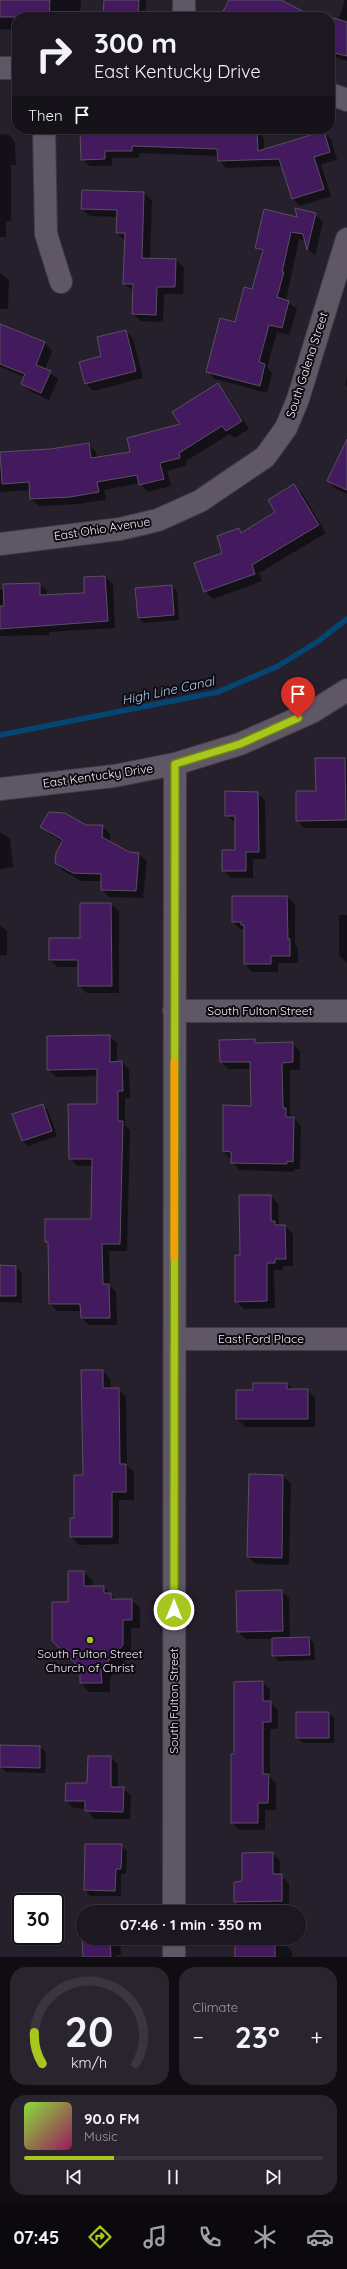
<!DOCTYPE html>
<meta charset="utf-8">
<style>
:root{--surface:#1c1721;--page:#29242e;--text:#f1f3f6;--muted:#a09fa5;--line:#3a363f;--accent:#a7c71e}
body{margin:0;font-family:Quicksand,sans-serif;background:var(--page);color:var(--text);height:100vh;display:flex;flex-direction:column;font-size:15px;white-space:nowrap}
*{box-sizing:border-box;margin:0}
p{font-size:13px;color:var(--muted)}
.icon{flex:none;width:22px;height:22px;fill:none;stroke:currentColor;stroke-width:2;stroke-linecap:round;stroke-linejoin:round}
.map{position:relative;height:1957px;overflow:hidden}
.details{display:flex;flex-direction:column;gap:10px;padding:10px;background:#0f0d12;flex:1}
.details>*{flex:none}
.hud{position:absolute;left:12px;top:12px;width:323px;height:122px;border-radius:16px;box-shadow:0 1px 3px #0004,0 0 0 1px var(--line);background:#1c1721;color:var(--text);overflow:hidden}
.speed{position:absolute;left:12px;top:1893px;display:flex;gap:8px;font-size:20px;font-weight:700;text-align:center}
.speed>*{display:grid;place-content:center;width:52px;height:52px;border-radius:50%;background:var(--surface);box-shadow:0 1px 3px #0004,0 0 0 1px var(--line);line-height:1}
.speed .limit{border:2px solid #111;border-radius:6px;background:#fff;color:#111}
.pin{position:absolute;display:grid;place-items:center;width:34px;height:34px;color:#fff;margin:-41px -17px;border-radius:50% 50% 50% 0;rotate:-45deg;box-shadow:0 0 4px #0007}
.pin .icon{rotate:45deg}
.me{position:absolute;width:44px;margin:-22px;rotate:0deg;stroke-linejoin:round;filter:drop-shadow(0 0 3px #0008)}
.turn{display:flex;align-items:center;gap:14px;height:84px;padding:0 16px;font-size:18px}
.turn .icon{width:52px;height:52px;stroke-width:2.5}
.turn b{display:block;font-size:28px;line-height:34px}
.then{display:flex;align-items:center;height:38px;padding:0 16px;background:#0003;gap:8px;font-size:15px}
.big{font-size:30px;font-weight:700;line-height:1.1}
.details .tile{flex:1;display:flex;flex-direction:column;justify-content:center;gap:6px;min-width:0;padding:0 14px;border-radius:16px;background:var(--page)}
.details .dial{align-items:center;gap:0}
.dial svg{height:104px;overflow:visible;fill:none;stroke:var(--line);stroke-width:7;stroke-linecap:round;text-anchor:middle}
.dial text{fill:var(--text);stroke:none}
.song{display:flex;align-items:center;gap:12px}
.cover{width:48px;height:48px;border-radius:6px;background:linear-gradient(135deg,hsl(90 70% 55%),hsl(330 70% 35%))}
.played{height:4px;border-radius:2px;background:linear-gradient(90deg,var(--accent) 30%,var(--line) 30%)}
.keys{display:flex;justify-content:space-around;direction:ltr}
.heat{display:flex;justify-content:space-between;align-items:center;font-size:22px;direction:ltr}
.details .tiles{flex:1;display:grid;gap:10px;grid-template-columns:1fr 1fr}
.tile:last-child{grid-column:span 2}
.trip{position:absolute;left:76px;top:1905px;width:230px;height:40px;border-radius:20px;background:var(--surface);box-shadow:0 1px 3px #0004,0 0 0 1px var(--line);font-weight:700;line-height:40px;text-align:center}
.menu{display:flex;height:64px;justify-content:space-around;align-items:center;background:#0b090d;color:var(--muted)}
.menu .icon{width:28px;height:28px}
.menu .selected{color:var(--accent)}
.menu b{font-size:18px;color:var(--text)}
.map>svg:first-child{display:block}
</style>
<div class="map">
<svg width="347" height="1957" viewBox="0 0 347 1957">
<rect width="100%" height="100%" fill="#261f2c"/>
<path fill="#0007" d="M0,0H81L80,17H17V30L0,29Z
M105,0H146L145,17H104Z
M230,0H279L298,10L325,17H221Z
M345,0H347V61L330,56V18L338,21Z
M81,129H204V133L256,131L264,138V150L323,132L331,139L337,160L321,164L331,196L300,206L293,199L283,166L226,168L219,161V156L139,153V158H112V166H89L82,159Z
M8,134L15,142L16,165H11V221H6V237H0V135Z
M144,193L152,201L150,259L176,260L184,268L183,294H164L163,322L141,321L133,314L134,291L124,284L125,241L117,233L118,217L90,216L82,209Z
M315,214L323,222L315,256L308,249L305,240L299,239L286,301L297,309L289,335L277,332L267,367L272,373L267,393L215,379L208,371L253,290L263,254L256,247L299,218Z
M0,273L9,280L8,309H0Z
M0,325L45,343L52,351L45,369L58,379L49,400L30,391L22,384L25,377L0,367Z
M126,331L133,339L143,378L93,391L86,383L103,357Z
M347,377V387L345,385Z
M218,384L225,392L249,429L235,438L230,434L186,461L187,465L167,471L171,486L148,492L140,483L104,490L106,500L78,504L39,506L31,499V490L0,492V455L88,444L96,452L97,458L132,453L181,425Z
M347,446V494L336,489L328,481Z
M294,486L302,493L326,533L259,573L262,581L213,599L205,591L224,553L239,529L242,533L277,512Z
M105,577L113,584L115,628L49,632V635L0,636V590L39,584L47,591V595L86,594Z
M171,586L177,591L179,620L144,623L139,618Z
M316,759H347V828H304L297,820L317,792Z
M257,793L265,800L266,859H253V878H231L223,870L236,851V823L226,815Z
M41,826H102L110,834V842L128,853L139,854L147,861L143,898L109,897L102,889V881H81L64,871L56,863L63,842L49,834Z
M0,832L10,839L13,867L0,869Z
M287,897L295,904V945L298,948V963H278V972H252L245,964V929H240L233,922Z
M111,904L119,911V993H87L79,986V967H58L50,960L81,939Z
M339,915H347V963L339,956Z
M0,925L7,931V955H0Z
M109,1036L117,1043V1063L122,1062L129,1070L130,1098H125V1125L130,1130L127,1251H109L110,1286L116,1292L117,1325H89L82,1318L81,1311H57L50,1304L49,1245L46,1242L92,1220L93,1166H77L70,1158L98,1105V1076L56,1077L48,1069Z
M254,1040L258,1044L292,1043L300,1051V1070H290V1113L301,1126L300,1169H295L294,1172L239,1170L224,1151L252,1107L251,1069H228L220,1061Z
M42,1105L48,1110L57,1136L28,1146L23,1141L14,1115Z
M271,1196L278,1204L279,1226H285L293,1234V1266H283V1270H274L275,1308L244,1309L236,1301L241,1256Z
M0,1266L16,1267L22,1273V1303L0,1302Z
M103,1371L110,1379L111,1389H118L126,1397L127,1466L134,1472V1500H119V1544L79,1545L71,1537V1519H75Z
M287,1384L294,1390H308L315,1398V1427H245L237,1419L254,1391Z
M250,1475L283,1476L291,1484L289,1565L256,1564L248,1557Z
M84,1572L93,1581V1587H104L116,1600H131L140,1608V1628H131V1654L110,1678V1692H89L81,1683V1668L69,1603Z
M282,1591L289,1598L290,1639L309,1638L314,1644L315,1660L278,1661L273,1655V1639H246L238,1632Z
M263,1682L270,1690V1702L278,1710V1729H270V1777L276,1783V1810H265V1830H239L232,1822L235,1755Z
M329,1713L334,1718V1743H303L297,1738Z
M1,1746L40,1747L46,1752L45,1773L6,1772L1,1767Z
M111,1757L118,1765V1788H123L131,1796L130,1819H94L86,1809L74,1808L66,1801L88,1784Z
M86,1845H121L127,1851L126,1874H121V1896H90L85,1890Z
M272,1853L280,1861V1875L289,1883V1908L242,1909L235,1901Z
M83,1938H120L121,1955H116V1957H84Z
M236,1938H279L292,1951V1957H236Z"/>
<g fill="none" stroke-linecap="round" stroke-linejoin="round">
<path stroke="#044671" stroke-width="5.5" d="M0,735L218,692L278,666L317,642L347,619"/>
</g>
<path fill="#441a5e" stroke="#595060" d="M0,0H50L49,17H0Z
M104,0H139L138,17H103Z
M229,0H281L314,17H220Z
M330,17L347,22V56L330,52Z
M80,129H197V132L257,130L258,151L324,131L330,152L314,157L324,189L292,199L279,159L218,161L217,149L132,146V151H105V159L81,160Z
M82,190L144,192L142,258L176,259L175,287H157L156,315L132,314L133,284H123L125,233H116L117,210L81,209Z
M295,208L316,213L307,250L303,234L291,232L282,272H284L277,297L289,301L282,328L269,325L259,362L265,364L260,386L206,372L220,318L235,322L244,287L252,289L263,250L255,248L264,209L297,217Z
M0,324L45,342L36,365L51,371L41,393L21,384L25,374L0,364Z
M126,330L136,371L85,384L79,362L101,356L97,337Z
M218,383L242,421L226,431L222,426L179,453L180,458L160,463L164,479L139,485L137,475L97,482L99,492L70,497L30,499L29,482L2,484L0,452L50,449L89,443L91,458L130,452L127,438L180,424L172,412Z
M347,439V490L327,481Z
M294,484L319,525L252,565L255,574L204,592L194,563L222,553L217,536L239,528L241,533L275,512L268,500Z
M105,576L108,621L0,629V606H4L3,584L40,583V595L84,593V577Z
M172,585L174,615L138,618L135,588Z
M315,758H345L346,820L296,821V791H316Z
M225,791L258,792L259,852H246V871H222V850H235V816H225Z
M49,812L65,813L86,825H103L102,837L129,852L139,853L136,891L101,890V874L73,873L55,863L56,853L63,840L40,827Z
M232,896H287L288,939H290V956H271V964H244V925H241V922H232Z
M80,903H111L112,986H78V960H49V938H80Z
M110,1035V1062L122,1061L123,1091H118V1121H123L120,1244H102L103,1284H109L110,1318H81L80,1304H49L48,1242H45V1219H91L92,1159H69L68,1104H97V1069L47,1070V1036Z
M255,1039V1043L293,1042V1062L282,1063L283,1108H286V1117H294L293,1162L287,1161V1164L231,1163V1152L223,1151V1105L251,1106L250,1062H220L219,1040Z
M43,1104L52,1131L22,1141L12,1114Z
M239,1195H271V1221H275V1225H285L286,1259H275V1263H267V1301L235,1302V1255H240Z
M0,1265L16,1266V1296H0Z
M81,1370H103V1388H119L120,1464H126V1492H112V1537H70V1518H74V1475H83Z
M253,1383H287V1389H308V1419H236V1390H253Z
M249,1474L283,1475L282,1558L247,1557Z
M68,1571H84V1586H104V1593H111V1599H132V1620H123V1645L101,1669L102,1683H80V1668L52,1641V1602H68Z
M282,1590L283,1631L237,1632L236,1591Z
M309,1637L310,1655L272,1656V1638Z
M263,1681V1701H271V1722H263V1774H269L268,1803H258V1823H231V1754H234V1682Z
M296,1712H329V1738H296Z
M0,1745L40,1746V1768L0,1767Z
M88,1756H111V1787H124L123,1812L85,1811V1801H65L66,1783H87Z
M85,1844H122L121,1869H116L115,1891L84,1890Z
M273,1852V1874H282V1901L234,1902V1882L242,1881V1853Z
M82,1938H110L111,1957H83Z
M235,1938H275V1957H235Z"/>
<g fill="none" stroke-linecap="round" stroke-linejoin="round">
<defs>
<path id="minor" d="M184,0V17
M0,68H17
M330,94L347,100
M44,129L46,234L61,282
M0,544L120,529L158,520L200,501L265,457L286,428L298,399L347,239
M0,789L114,776L175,764L240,744L312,712L347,690
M174,1011H347
M175,1339H347
M174,1912L175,764
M174,1938V1957"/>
</defs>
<use href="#minor" stroke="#413b46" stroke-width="24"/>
<use href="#minor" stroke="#5f5766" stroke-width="22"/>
</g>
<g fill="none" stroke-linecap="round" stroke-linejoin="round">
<defs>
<path id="route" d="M174,1610L175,764L240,744L298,718"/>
</defs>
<use href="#route" stroke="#6d8114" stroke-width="10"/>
<use href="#route" stroke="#a7c71e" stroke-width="7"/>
<path stroke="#f59e0b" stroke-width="7" d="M174,1062V1257"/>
</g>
<circle fill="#a7c71e" stroke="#0e0a10" stroke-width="1.5" cx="90" cy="1640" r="4"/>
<g text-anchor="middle" stroke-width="4" stroke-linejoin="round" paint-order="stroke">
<g font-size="12" fill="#f4eff8" stroke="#0e0a10">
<text transform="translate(307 365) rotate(-72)" y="4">South Galena Street</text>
<text transform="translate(102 529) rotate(-9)" y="4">East Ohio Avenue</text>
<text transform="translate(98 776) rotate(-8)" y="4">East Kentucky Drive</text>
<text x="260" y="1015">South Fulton Street</text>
<text x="261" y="1343">East Ford Place</text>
<text transform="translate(174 1701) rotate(-90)" y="4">South Fulton Street</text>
</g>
<g font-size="12" fill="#f4eff8" stroke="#0e0a10">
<text x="90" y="1658">South Fulton Street<tspan x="90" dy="14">Church of Christ</tspan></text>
</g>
<g font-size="13" font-style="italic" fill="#aaceee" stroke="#0e0a10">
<text transform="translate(168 690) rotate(-12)" y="5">High Line Canal</text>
</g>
</g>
</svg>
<div class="speed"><div class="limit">30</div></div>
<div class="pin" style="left:298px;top:718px;background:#d93025"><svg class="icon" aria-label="arrive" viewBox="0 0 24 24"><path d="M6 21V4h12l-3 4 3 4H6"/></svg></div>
<svg class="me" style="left:174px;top:1610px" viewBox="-20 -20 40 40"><circle r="17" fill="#a7c71e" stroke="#fff" stroke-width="3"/><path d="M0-11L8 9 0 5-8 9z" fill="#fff"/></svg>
<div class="trip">07:46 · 1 min · 350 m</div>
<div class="hud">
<div class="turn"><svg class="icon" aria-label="right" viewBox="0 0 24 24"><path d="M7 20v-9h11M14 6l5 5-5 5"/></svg><div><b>300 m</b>East Kentucky Drive</div></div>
<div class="then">Then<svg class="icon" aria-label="arrive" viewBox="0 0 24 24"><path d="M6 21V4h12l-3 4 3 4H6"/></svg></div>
</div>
</div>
<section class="details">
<div class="tiles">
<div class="tile dial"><svg viewBox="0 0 100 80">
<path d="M14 69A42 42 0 1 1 86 69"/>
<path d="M14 69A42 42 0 0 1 8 45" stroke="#a7c71e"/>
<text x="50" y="56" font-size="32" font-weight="700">20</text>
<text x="50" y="72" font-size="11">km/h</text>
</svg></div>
<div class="tile"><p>Climate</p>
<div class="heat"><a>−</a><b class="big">23°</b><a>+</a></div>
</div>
<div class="tile">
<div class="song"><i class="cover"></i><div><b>90.0 FM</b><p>Music</p></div></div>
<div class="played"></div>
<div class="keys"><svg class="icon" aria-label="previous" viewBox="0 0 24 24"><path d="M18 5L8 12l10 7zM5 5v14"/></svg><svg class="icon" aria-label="pause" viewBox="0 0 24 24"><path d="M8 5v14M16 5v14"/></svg><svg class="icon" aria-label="next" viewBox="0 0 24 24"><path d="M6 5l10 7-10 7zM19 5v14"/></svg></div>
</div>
</div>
</section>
<nav class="menu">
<b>07:45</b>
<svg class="icon selected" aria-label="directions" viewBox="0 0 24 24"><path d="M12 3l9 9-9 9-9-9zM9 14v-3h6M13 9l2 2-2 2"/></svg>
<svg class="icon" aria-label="music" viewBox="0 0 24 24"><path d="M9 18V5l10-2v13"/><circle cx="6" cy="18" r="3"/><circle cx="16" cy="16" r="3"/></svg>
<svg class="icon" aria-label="phone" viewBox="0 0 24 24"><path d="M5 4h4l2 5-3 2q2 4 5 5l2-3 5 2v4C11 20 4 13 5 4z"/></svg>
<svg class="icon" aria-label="climate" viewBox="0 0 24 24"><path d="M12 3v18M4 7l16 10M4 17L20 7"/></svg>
<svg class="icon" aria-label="car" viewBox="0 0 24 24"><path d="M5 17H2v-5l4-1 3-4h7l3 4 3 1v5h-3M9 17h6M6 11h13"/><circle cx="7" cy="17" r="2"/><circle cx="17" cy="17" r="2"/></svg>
</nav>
